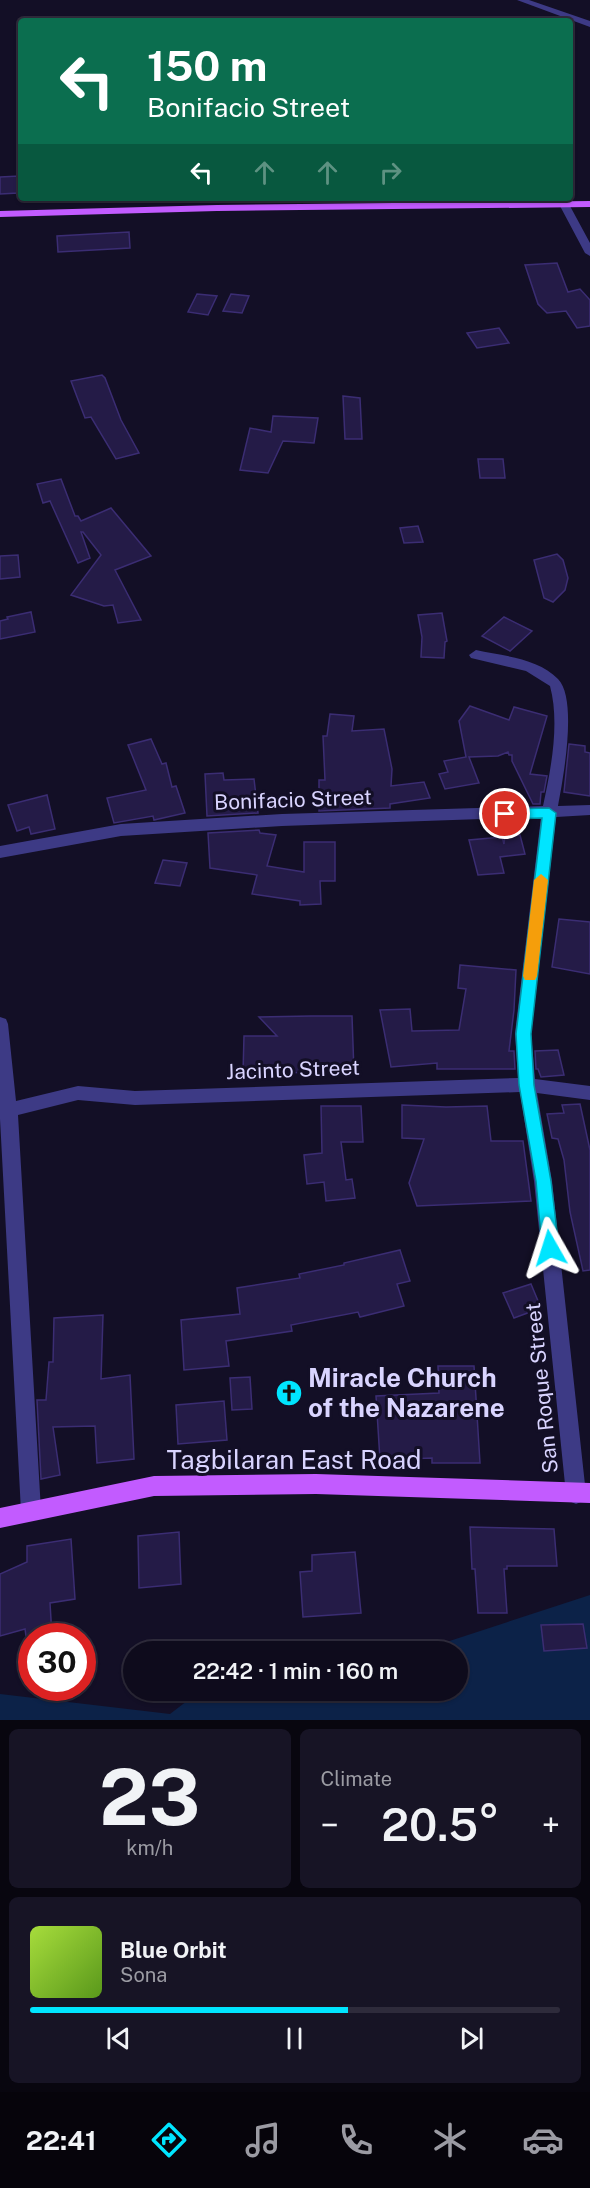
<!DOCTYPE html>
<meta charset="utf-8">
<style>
:root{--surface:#0e0b1c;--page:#171425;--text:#f1f3f6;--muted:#9b9ba3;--line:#2e2b3b;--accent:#00e5ff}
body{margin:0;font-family:"Public Sans",sans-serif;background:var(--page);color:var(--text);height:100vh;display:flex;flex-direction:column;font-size:22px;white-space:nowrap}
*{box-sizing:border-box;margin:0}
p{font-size:20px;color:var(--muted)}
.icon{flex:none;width:33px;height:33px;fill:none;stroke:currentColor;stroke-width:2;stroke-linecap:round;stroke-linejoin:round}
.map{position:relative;height:1720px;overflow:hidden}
.sheet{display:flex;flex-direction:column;gap:9px;padding:9px;background:#08060f;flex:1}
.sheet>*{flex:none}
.guide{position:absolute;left:18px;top:18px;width:555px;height:183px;border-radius:6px;box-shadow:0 2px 4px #0004,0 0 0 2px var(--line);background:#0b6e4f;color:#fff;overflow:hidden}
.speed{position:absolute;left:18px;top:1623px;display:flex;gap:12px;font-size:30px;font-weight:700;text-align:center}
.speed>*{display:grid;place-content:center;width:78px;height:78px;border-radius:50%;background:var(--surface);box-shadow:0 2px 4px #0004,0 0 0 2px var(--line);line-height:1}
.speed .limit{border:9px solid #d22;background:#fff;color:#111}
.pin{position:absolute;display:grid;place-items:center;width:51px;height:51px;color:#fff;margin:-26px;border:3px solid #fff;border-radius:50%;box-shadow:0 2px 6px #0007}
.me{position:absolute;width:66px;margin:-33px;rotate:354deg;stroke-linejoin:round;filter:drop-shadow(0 0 4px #0008)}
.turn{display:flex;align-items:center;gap:21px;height:126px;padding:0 30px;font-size:27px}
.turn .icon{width:78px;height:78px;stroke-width:2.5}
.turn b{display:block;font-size:42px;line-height:51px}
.lanes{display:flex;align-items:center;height:57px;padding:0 30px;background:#0003;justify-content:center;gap:30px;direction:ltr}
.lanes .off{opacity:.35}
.big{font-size:45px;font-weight:600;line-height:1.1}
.sheet .widget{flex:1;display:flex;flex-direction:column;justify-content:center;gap:9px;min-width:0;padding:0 21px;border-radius:9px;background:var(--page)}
.sheet .dial{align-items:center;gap:0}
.dial b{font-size:78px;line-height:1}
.song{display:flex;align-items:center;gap:18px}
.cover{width:72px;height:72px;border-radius:9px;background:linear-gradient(135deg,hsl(80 70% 55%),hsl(90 70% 35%))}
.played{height:6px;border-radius:3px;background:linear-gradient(90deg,var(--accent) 60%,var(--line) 60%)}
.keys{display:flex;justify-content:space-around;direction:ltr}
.heat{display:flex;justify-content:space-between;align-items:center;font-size:33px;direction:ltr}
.sheet .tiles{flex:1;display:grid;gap:9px;grid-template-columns:1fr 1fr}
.widget:last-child{grid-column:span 2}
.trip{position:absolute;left:123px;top:1641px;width:345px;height:60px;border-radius:30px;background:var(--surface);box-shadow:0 2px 4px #0004,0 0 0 2px var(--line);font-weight:600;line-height:60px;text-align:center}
.menu{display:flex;height:96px;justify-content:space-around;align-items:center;background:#06040b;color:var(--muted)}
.menu .icon{width:42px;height:42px}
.menu .current{color:var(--accent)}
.menu b{font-size:27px;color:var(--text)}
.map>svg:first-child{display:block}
</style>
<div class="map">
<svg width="590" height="1720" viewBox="0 0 590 1720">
<rect width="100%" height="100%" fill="#130f26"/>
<path fill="#0c2248" d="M590,1595V1720H0V1694L170,1714L200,1691L458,1690V1652L419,1651Z"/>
<path fill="#241b47" stroke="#3b2d73" stroke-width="1.5" d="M19,176L18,193L0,194V177Z
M129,232L130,248L58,252L57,236Z
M557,263L568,292L580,289L590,300V326L577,328L566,311L547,313L538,304L525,265Z
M197,294L217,296L208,315L188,312Z
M231,294L249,296L242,313L223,311Z
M499,328L509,343L477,348L467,333Z
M102,375L105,378L121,420L139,453L116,459L91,417L85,418L71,381Z
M343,396L360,398L362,439H345Z
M273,416L318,418L314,443L283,441L268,473L240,470L250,428L271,432Z
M478,459H503L505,478H480Z
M61,479L75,516H78L81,521L111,508L151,556L115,570L141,620L118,623L113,605L104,606L71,595L101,555L83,532H81L90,558L78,563L50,501L43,503L37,484Z
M418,526L423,542L404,543L400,528Z
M557,554L563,560L568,578L565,590L553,602L544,598L534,560Z
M18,555L20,577L0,579V556Z
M31,612L35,632L0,639V621L8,619L7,617Z
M442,613L447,641L445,642L444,658L421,657L422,637L418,615Z
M504,617L532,631L510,651L482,636Z
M470,706L509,720L514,707L547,716L530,774L547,776L544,792H541L540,804H533L512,761V755H509L508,752L498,756L469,757L479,783L445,789L439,774L448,772L444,761L466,757L459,721Z
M330,714L354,716L352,731L384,729L392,769L391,786L424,782L430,798L390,804V808L319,811V780H325L323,736H327Z
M151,739L162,764L166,763L172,787L176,786L185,813L154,820L153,816L114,823L107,798L146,790L128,745Z
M569,744L585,746V752L590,753V796L564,792Z
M223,773L224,780L254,779L258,813L207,816L205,774Z
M47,795L55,829L31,834L29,827L17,831L8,805Z
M259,830L260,833L276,835L267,866L304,872V842H335V881H320L321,904L300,905V901L252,894L257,875L210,868L208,833Z
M520,835L525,854L500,857L504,873L478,875L469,840L502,837L504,844L505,836Z
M163,860L187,863L180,886L155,883Z
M559,919L590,922V974L552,967Z
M460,965L516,970L514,1010L509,1051H514L515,1069H437V1063L391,1067L380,1010L410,1009L412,1031L459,1030L466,989L458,988Z
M311,1016H352L354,1072L243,1073L244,1036H277L259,1017Z
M558,1050L564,1075L541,1077L538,1069H536L535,1051Z
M580,1104L590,1150V1270L583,1271L570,1212L564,1160L558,1139L552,1138L547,1114L564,1113L562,1105Z
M402,1105L446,1107L487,1106L491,1141H523L531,1201L417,1206L409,1183L424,1139L402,1138Z
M321,1106H361L363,1142H341L346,1180L352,1179L355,1198L326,1201L324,1182L307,1184L304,1155L322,1153Z
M400,1250L410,1281L397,1284L404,1306L360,1317L358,1312L291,1325L292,1331L226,1341L229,1366L184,1370L181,1320L240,1314L237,1288L300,1278L299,1274L344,1265V1263Z
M531,1284L541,1308L514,1318L503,1293Z
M103,1315L101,1379L130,1375L134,1459L97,1463L95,1426L53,1427L60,1475L41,1479L37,1400H46L49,1362H53L54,1318Z
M438,1366H474L480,1463H432V1458L380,1460L376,1396L439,1393Z
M250,1377L252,1409L232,1410L230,1378Z
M224,1401L227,1440L178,1444L176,1405Z
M470,1527L554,1529L557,1566H507V1569H504L507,1613H478L475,1569H472Z
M179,1532L181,1584L139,1588L138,1536Z
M71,1539L75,1599L50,1603L52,1636H26L25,1629L0,1636V1574L27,1562V1546Z
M355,1552L361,1613L303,1617L300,1572L312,1571V1555Z
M583,1624L587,1648L544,1651L541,1625Z"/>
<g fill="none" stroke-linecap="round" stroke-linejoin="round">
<path fill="#3d3a85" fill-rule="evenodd" d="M517,0H529L590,21V27Z
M561,204L570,206L590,243V256L585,253L560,206Z
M476,650C503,656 538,658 558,679C578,699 563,779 558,806L590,805V815L556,817L531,1033L535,1079L590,1086V1100L537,1093L552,1181L586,1494L583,1501L576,1504L569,1501L566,1494L534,1181L520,1092L135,1105L78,1100L18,1115L41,1511L38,1518L31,1521L24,1518L21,1511L0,1119V1017L6,1019L8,1024L16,1101L78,1086L135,1091L518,1078L515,1033L541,817L282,826L121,836L0,858V846L121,824L282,814L543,806C551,769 560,723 550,686L526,671L471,658L469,655Z"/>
<path fill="#c25bff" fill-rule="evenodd" d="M590,201V207L217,211L0,217V211L217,205Z
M316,1474L590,1483V1503L316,1494L154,1496L0,1528V1508L154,1476Z"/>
</g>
<path fill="#00e5ff" stroke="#0095a6" stroke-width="1.5" d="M549,808L556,813L531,1034L534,1085L551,1181L559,1248L556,1253L550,1255L545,1253L542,1248L536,1181L519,1085L516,1034L542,818L505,819L498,814L505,809Z"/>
<path fill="#f59e0b" d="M541,874L548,880L537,976L535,980H525L523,976L534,880Z"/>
<defs>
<symbol id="church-disc" viewBox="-11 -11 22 22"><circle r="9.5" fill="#00e5ff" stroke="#130f26"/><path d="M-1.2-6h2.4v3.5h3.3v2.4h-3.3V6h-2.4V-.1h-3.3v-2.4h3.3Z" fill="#111"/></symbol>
</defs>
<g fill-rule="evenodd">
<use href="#church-disc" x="274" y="1378" width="30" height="30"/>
</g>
<g text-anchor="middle" stroke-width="6" stroke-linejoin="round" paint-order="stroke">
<g font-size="21" fill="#d9d4ff" stroke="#130f26">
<text transform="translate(293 800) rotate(-2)" y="7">Bonifacio Street</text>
<text transform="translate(293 1070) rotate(-2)" y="7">Jacinto Street</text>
<text transform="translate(542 1388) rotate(-96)" y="7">San Roque Street</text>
</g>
<g font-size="26" font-weight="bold" fill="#d9d4ff" stroke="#130f26" text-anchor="start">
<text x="308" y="1387">Miracle Church<tspan x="308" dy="30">of the Nazarene</tspan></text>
</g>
<g font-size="26" fill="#d9d4ff" stroke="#130f26">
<text x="294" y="1469">Tagbilaran East Road</text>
</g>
</g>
</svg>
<div class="speed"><div class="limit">30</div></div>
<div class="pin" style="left:505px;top:814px;background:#d93025"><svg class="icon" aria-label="arrive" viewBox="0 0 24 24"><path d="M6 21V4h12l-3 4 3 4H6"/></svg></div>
<svg class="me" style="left:550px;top:1248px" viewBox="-20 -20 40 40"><path d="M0-17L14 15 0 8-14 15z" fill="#00e5ff" stroke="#fff" stroke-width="4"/></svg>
<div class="trip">22:42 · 1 min · 160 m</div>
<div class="guide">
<div class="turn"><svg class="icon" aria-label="left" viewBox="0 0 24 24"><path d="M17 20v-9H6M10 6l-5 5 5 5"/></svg><div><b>150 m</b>Bonifacio Street</div></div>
<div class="lanes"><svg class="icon" aria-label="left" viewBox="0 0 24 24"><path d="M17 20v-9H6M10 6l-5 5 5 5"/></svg><svg class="icon off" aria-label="ahead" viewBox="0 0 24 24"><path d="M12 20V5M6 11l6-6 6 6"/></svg><svg class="icon off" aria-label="ahead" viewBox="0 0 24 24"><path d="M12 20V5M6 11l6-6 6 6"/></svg><svg class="icon off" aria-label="right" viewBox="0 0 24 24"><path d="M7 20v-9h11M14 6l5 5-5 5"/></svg></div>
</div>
</div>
<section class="sheet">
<div class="tiles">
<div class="widget dial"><b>23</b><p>km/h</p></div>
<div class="widget"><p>Climate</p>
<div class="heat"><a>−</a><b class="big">20.5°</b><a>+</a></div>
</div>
<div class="widget">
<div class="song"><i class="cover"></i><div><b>Blue Orbit</b><p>Sona</p></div></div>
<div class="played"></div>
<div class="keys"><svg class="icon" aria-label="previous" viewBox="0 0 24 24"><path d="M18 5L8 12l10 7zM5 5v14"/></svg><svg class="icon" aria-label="pause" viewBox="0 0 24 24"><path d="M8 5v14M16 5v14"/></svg><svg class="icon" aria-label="next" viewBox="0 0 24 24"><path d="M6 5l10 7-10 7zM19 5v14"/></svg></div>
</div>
</div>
</section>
<nav class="menu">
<b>22:41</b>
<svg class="icon current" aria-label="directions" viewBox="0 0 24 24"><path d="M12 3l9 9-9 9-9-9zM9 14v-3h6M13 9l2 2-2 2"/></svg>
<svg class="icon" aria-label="music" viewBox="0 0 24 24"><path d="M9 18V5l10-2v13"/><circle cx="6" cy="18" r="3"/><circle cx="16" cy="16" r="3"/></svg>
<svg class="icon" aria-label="phone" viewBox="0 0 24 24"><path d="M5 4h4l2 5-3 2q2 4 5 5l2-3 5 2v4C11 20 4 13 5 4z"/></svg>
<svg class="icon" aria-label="climate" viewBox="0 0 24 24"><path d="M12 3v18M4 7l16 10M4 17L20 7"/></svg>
<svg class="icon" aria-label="car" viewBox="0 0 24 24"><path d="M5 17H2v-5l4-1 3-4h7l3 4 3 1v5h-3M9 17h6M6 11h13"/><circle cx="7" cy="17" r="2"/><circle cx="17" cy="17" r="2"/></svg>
</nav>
